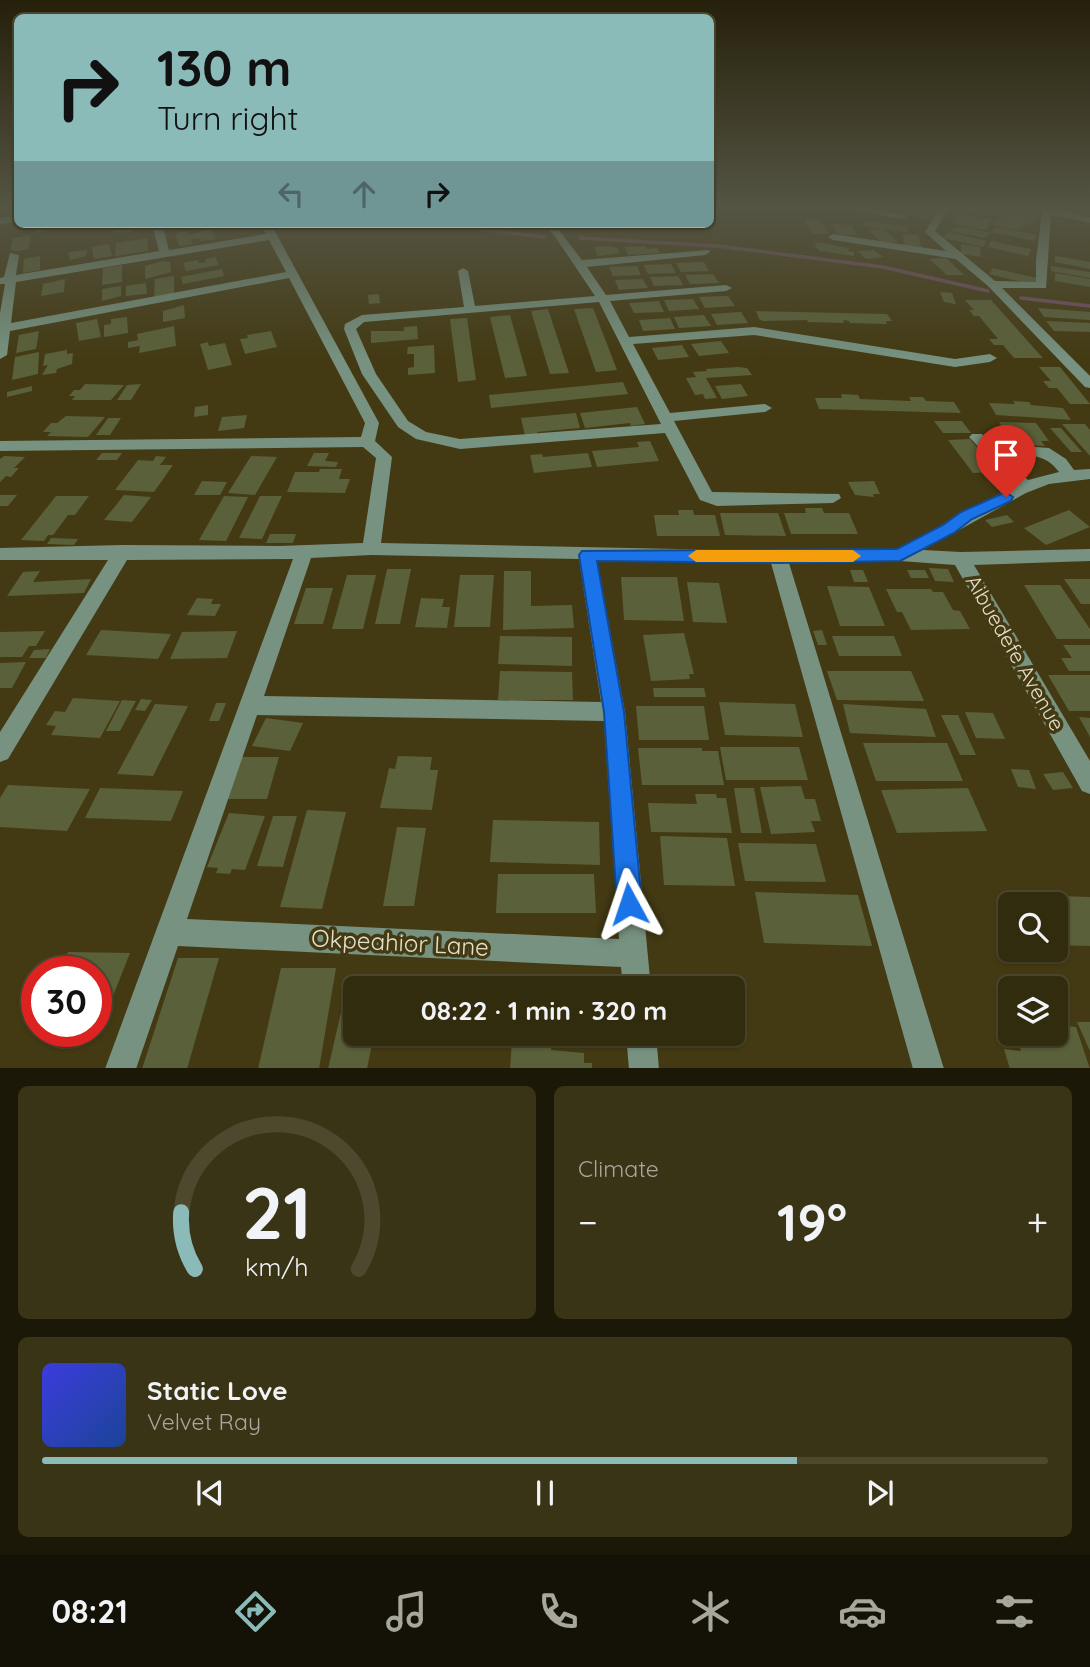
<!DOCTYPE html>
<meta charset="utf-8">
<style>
:root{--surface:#322c0e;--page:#3a3417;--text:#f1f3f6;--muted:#a8a79e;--line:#4d482e;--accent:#8bbbb9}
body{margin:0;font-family:Quicksand,sans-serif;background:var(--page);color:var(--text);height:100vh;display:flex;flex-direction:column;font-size:26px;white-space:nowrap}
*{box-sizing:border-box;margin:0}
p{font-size:23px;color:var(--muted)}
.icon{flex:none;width:38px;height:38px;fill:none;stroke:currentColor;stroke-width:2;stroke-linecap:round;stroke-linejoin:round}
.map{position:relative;height:1068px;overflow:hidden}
.details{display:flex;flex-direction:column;gap:18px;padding:18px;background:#1c1808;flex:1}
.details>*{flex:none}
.top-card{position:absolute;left:14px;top:14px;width:700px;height:214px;border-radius:10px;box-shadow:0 2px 5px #0004,0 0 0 2px var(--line);background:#8bbbb9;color:#111;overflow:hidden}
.controls{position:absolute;left:998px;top:892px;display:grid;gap:14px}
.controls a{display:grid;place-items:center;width:70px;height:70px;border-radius:10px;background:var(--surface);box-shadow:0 2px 5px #0004,0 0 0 2px var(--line);font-size:35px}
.speed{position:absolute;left:21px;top:956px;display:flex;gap:14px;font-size:35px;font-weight:700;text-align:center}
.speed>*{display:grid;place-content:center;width:91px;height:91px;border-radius:50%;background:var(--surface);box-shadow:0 2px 5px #0004,0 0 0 2px var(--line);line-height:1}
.speed .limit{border:10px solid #d22;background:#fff;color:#111}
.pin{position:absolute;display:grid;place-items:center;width:60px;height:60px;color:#fff;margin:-72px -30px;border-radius:50% 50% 50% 0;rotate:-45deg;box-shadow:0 0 7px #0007}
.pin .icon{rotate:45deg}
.me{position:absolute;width:77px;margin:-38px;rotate:355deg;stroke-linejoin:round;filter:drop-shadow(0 0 5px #0008)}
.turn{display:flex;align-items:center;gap:24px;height:147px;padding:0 28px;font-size:32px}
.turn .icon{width:91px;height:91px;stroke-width:2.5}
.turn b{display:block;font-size:49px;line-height:60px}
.lanes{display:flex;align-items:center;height:66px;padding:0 28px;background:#0003;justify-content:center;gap:35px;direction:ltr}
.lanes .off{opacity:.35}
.big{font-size:52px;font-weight:700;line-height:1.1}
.details .card{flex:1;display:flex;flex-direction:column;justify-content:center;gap:10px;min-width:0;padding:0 24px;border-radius:10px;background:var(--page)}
.details .dial{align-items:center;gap:0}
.dial svg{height:182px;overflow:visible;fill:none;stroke:var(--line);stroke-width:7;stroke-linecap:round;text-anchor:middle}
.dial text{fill:var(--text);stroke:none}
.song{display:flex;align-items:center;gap:21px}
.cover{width:84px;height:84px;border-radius:10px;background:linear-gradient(135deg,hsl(240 70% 55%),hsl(220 70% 35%))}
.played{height:7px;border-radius:4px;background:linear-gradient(90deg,var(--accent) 75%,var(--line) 75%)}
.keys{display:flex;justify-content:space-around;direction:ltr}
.heat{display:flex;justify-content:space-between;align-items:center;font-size:38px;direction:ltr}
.details .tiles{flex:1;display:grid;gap:18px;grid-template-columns:1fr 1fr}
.card:last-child{grid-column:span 2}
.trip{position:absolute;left:343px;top:976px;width:402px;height:70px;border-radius:10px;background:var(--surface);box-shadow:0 2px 5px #0004,0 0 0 2px var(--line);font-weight:700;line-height:70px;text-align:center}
.dock{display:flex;height:112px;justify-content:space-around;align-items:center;background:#141206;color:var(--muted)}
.dock .icon{width:49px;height:49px}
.dock .current{color:var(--accent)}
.dock b{font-size:32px;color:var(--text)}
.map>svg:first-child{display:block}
</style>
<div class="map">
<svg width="1090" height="1069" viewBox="0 0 1090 1069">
<rect width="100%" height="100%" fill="#433a13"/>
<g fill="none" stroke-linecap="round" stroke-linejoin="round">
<path stroke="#714e63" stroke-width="3.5" d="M435,224L544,237
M580,238L718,246L883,267L988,291
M1021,298L1090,306"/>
</g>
<path fill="#5a6039" d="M912,209H935L932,219L909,216Z
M959,209H979L994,212L992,217Z
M1000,209H1007L1038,215L1036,222L1025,224L1020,230L993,225L996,219L1009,222L998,218Z
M956,213L992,219L987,230L951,223Z
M804,220H820L829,234H812Z
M865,221L908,227L907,232L864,226Z
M37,224H54L53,230L35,233Z
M112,224H131L133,232L114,233Z
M832,224L851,225L857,235L837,234Z
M954,227H962L991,233L984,238L951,231Z
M995,227L1036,235L1034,241L992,232Z
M212,228L216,239L200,241L199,238L191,239L192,244L179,246L175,233L188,231L189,235Z
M884,229L898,242H881L868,230Z
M948,232L987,241L983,247L943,238Z
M902,234L918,235L922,249L905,247Z
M31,235L28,249L14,252L15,250H10L13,238Z
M147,238L148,251L115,256L116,243Z
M991,241L1031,249L1028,256L988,247Z
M816,242L849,248L848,251L854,252V256L820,251L815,247Z
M109,244L112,256L94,259L92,247Z
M961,244L980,247L981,257L961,254Z
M610,246L617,248L620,253L598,256L594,247Z
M645,246L647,249L657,248L660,253L628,255L624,247Z
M87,250L86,256L70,260L68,252Z
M874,250L883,257L866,259L858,251Z
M40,256V270L23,273L24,259Z
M1055,256L1090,262V269L1055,262Z
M215,257L219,265L186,271L183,263L198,260L199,263L206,262L205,259Z
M946,258L964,275H947L929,259Z
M163,261L170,262L171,272L145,279V266Z
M704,262L709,271L681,272L676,263Z
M671,264L676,273L648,274L643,265Z
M122,265V282L102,285L103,268Z
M637,266L641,275L613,276L609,267Z
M1051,266L1090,272V278L1051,271Z
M993,268L1037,278L1034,285L989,274Z
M222,269L224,276L183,284L181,277Z
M1055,273L1090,279V287L1055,281Z
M713,274L719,283L690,284L685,275Z
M174,276V294L154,297L155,279Z
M678,276L683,285L654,286L650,277Z
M65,279L64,292L41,296L43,284Z
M643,279L648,288L619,290L615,280Z
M146,283L147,294L126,296V286Z
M121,286V296L102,301V289Z
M940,292L952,293L956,304L944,302Z
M379,294L380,303L369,304L368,295Z
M728,296L735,306L705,308L699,297Z
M693,299L699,309L669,311L664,300Z
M965,300H991L1043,358H1014L1003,345H994L989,339H998L979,316H974L969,310H974Z
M659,301L664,312L634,313L629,303Z
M184,305L185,318L163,322V311Z
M593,308L617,370L596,372L574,309Z
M1038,308L1090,312V320L1044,317Z
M548,309L569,373L550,374L531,311Z
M756,311L887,314L892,321H886L887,324L850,323L849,321L843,320L844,323L808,322L807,320L763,321L759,319Z
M741,312L748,323L717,325L711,314Z
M510,315L527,376L505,378L490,317Z
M704,315L711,326L679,328L674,317Z
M127,317L128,333L104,337V325L111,324V319Z
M467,318L476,380L458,382L450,319Z
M670,318L675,329L643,331L639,320Z
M97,319L101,337L79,341L76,323Z
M1046,321L1090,323V332L1054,331Z
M174,326L176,346L139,353L140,346L128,348V342L138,340L137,334Z
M417,326L418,339L371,343V331H404V327Z
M39,331L36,349L16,353L19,335Z
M271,331L277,347L245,354L240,339L248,338L247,335Z
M721,341L729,353L699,356L691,344Z
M208,342L209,346L225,343L232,365L208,370L200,344Z
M434,345L435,373L408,375V368L414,367V354H407L408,347Z
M682,345L689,357L658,360L652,348Z
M67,350V354L73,353L72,364L57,369L56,373L42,375L48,365L43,366L45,354Z
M39,352L38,374L12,380L15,357Z
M738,367L747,368L752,375L706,378L717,398L705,399L703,394L695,395L686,378L696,377L693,372L707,371L706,369Z
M1039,367H1060L1090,404H1070L1057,388H1049L1043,381H1051Z
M623,382L628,394L491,408L489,395Z
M85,384L124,385L111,400H72L75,396H69L74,390H80Z
M141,384L131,400H117L127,385Z
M741,384L748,396L722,399L715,386Z
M32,386V391L7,397V392Z
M841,394L858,395L860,399L911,401L909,397H923L926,401L954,402L961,413L819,409L815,398H842Z
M1013,401L1029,402L1031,405L1063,408L1071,420L996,415L989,403L1015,404Z
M208,405V415L194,417L195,407Z
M637,407L645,424L631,426L630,423L585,428L580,413Z
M576,413L580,428L537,432L538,435L525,436L521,418Z
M247,415L244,428L218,431L222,417Z
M66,416L105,417L88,437L47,436L51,432H43L51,423H57Z
M108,418H121L110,435H96Z
M934,421H962L971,433H943Z
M999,422L1036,423L1049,441H1041L1045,446L1023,445L1020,440L1010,439Z
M1062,424H1085L1090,430V456Z
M1050,428H1061L1082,452H1071Z
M970,439L997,472L973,473L948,440Z
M650,441L659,461L597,467L592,451L639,447L637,442Z
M102,453H122L117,460H96Z
M314,453H329L325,461L338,462L336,467L307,466Z
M588,453L592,467L534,473L530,455L542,454L543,457Z
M4,456L25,457L14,468H19L11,477L6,476L0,482V459Z
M156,456L166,457L160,465H173L154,492L115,490L138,460L153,461Z
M251,456L277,457L255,495L228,493Z
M320,469H342L339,479H350L345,493L287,492L295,472H319Z
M202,481L227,482L220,495H194Z
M874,481L880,494H873L874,497L855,495L848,482Z
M0,495H17L8,506H0Z
M124,495L151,497L132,522L104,520Z
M56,496H89L75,515H68L53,535H48L44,541L21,540Z
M224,496L248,497L226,541L199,540Z
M260,496H282L262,539L239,538Z
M805,508H822L824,513H849L858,534H791L784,513H806Z
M678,510H693L694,515H715L720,536H657L654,515H679Z
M1069,510L1090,527L1046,545L1024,528Z
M720,513H778L786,536L725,535Z
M1007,515L1014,522L992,527L985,520Z
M270,534H296L293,543H266Z
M51,538L78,539L74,545L47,544Z
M929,568L948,569L954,582L935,581Z
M387,569H411L400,624H375Z
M850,570H863L868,582H854Z
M907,570H925L929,578H911Z
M40,571L33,582L91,579L84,593L7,596L23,572Z
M504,571H531V606L572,605L574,628L503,630Z
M347,575H376L363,629H332Z
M460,575H494L490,627H454Z
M621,577H677L684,621L624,620Z
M1064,579H1090V604H1081Z
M687,582L719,583L727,623L693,622Z
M1024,585H1060L1090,629V639H1057Z
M827,586L869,587L885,626H840Z
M306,588H333L323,624H294Z
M886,589H931L933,592H943L953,610L960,611L970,629L911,630L902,612H897Z
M197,598L213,599L211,604H221L215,616L187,615Z
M421,598L444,599L442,607H450L447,628L415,627Z
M101,630L171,634L158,659L86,655Z
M822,630L827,645H818L813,631Z
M45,631L36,646H29L22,657H0V632Z
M237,631L227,658L170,659L182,632Z
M684,633L694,674H689L690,679L651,681L643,635Z
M500,636L572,637V666L498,664Z
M832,636H894L902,656H839Z
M1063,645H1090V671H1069L1061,658H1072Z
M50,649L46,658H29L34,650Z
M26,662L12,688H0V663Z
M500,671L572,672L573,700H498Z
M827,671H911L924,701L837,700Z
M1048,675H1090V711H1069Z
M653,688H704L706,697H654Z
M73,698L120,701L100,738L51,735L56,726L46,725L55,711L65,712Z
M141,699L152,700L145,711L135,710Z
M122,700L136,701L120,731H106Z
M719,702L795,704L803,737L725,735Z
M216,703H226L219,721H209Z
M155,704L188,706L153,776L117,774Z
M843,704L926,709L936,737L850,733Z
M636,706H704L709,740H639Z
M965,712L993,713L1005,739L976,738Z
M941,715H958L976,755H960Z
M1079,717L1090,718V737Z
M266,718L303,723L290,751L252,746Z
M863,743H947L963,781H876Z
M720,747H799L808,780H726Z
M638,748H702V751H718L724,785H642Z
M398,756L432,757L430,770H438L432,810L380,808L389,768L395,769Z
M241,757H279L267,799H228Z
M1011,769L1029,770L1036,789L1018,787Z
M1063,772L1073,788L1053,790L1043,774Z
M8,785L90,789L67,831L0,827V798Z
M801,786L805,799H815L821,821H811L815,832L771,834L760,787Z
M100,788L183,791L171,821L85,818Z
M734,788H754L762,833H741Z
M968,788L987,831L897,833L881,790Z
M695,794H716L717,798H726L732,833L651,832L648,803L697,804Z
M307,810L346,812L322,909L280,907Z
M229,813L265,816L245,870L232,869L230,874L216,873L218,868L207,867Z
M273,816H297L283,867L257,866Z
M493,820L599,822L600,865L490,862Z
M397,827L426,828L414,906H383Z
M660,836L727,838L735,886L664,885Z
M738,843L816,844L826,882L745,881Z
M498,874H594L596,913H496Z
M755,892L858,895L872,946L764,943Z
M1029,895L1090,897V946L1055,945V905H1034Z
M68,952L130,953L107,1011H96V971H59Z
M178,958H219L187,1069H142Z
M281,968H336L319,1069H258Z
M502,977L619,984V989H501Z
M347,986L355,987V1034H374L367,1069H328Z
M1077,1022H1090V1051Z
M1055,1025L1076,1027L1090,1069H1010L1004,1049L1021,1051L1016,1034H1055Z
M512,1041L552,1043L551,1050L584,1053V1063H592V1069H510Z"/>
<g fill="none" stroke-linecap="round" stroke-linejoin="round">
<path fill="#779280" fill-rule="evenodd" d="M850,209H877L908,216L903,219Z
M939,209H948L935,231L995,281L1036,282V260L1042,213L1033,209H1053L1090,217V223L1051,215L1046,288H1002L1090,376V388L1085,387L988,286L956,259L833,240L828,237L833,234L946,251L925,232Z
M18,216V222L0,224V218Z
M152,224H162L169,250L266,234L261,224H271L379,423L375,441L392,457L381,543L778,551L897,549L1014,486L972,440L969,437L972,434H982L1028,480L1059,472C1038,444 1016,465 995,444L998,441L1003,439L1022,446L1049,448L1066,459L1074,470L1090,469V479L1049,484L1026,493L923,550L961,552L1090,549V561L974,565L1090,761V794L1082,791L955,565L900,561L789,563L944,1069H913L771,563L597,560L625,712L651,989H623L621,967L178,946L136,1069H105L293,559L127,560L8,759L0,762V732L108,560H0V548L123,545L279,546L363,543L376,458L363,447L0,451V441L361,437L365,423L289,278L10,331L7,355L0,359V313L5,284H0V278L4,277L10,253L19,255L16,275L159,251ZM269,240L286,272L11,323L16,282ZM371,555L579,559L601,702L264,696L311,558ZM257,715L604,721L619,939L187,919Z
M543,224H554L582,260L709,250L710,252L705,255L587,267L606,295L726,285L732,288L726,291L610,301L629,337L754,327L955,359L990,354L997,358L990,362L955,367L754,335L633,344L670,413L765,404L772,408L765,412L674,421L712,492L839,494L841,498L833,503L717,506L700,500L665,433L460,449L416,439L398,427L362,374L344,329L345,324L362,315L464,307L458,271L463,268L468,271L475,306L595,296L554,235ZM599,302L661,424L460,439L426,432L408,421L376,374L356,329L364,322Z
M626,1034H656L659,1069H629Z"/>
</g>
<linearGradient id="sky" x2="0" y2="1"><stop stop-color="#25200a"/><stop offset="0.58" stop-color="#554"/><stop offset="1" stop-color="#554" stop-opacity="0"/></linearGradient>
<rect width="1090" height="359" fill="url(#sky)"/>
<path fill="#1a73e8" stroke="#114b97" stroke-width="2" d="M1006,492L1013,497L1011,501L972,519L954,533L900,561L778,563L597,561L624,712L642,904L638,913L629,916L621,913L617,904L604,712L579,555L582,551L897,549L943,525L961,512Z"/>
<path fill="#f59e0b" d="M696,550H853L861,556L853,562H696L688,556Z"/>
<g text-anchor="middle" stroke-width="7" stroke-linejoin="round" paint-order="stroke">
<g font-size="21" fill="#e4dfc9" stroke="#433a13">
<text transform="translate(1015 653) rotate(60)" y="7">Aibuedefe Avenue</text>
</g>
<g font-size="24" fill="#e4dfc9" stroke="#433a13">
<text transform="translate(400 943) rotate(3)" y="8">Okpeahior Lane</text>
</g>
</g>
</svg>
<div class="controls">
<a><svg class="icon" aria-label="search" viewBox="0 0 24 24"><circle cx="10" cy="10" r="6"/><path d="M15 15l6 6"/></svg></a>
<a><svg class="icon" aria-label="layers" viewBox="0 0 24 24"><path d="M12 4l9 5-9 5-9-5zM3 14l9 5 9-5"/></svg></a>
</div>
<div class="speed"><div class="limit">30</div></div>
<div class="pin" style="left:1006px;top:497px;background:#d93025"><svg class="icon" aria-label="arrive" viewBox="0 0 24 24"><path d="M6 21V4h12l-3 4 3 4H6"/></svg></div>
<svg class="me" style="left:629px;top:904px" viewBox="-20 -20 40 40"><path d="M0-17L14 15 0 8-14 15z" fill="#1a73e8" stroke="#fff" stroke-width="4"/></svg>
<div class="trip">08:22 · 1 min · 320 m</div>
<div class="top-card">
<div class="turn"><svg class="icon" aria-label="right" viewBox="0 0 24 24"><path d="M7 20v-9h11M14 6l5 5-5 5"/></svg><div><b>130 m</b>Turn right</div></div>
<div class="lanes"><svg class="icon off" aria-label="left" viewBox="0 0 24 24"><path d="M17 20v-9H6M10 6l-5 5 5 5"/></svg><svg class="icon off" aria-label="ahead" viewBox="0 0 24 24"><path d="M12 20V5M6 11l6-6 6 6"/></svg><svg class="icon" aria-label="right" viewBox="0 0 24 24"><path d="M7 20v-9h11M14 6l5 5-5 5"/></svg></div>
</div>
</div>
<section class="details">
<div class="tiles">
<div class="card dial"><svg viewBox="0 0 100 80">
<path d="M14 69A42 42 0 1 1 86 69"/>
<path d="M14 69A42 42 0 0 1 8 44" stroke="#8bbbb9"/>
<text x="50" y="56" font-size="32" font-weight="700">21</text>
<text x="50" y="72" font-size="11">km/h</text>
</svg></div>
<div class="card"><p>Climate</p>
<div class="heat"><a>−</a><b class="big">19°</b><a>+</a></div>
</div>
<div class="card">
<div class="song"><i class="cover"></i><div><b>Static Love</b><p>Velvet Ray</p></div></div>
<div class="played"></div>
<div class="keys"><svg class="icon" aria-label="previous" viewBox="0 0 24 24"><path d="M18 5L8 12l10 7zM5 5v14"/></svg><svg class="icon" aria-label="pause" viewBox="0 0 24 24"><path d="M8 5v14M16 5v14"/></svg><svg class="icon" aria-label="next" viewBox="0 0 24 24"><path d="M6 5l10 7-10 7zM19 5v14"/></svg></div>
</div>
</div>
</section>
<nav class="dock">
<b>08:21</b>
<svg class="icon current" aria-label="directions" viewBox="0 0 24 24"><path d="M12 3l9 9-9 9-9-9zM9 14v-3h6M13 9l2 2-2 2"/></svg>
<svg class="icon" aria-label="music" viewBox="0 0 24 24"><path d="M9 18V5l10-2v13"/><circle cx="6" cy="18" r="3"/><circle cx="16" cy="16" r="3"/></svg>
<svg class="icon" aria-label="phone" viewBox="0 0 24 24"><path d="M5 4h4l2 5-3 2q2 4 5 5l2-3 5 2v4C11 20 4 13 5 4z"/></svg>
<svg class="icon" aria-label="climate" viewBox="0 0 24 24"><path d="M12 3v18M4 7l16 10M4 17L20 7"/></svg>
<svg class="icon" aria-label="car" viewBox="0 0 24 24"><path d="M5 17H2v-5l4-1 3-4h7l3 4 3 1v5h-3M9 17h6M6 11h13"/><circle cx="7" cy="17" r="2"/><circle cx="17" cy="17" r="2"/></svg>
<svg class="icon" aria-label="filters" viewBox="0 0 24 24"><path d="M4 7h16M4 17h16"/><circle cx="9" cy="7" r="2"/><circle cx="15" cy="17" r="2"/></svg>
</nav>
